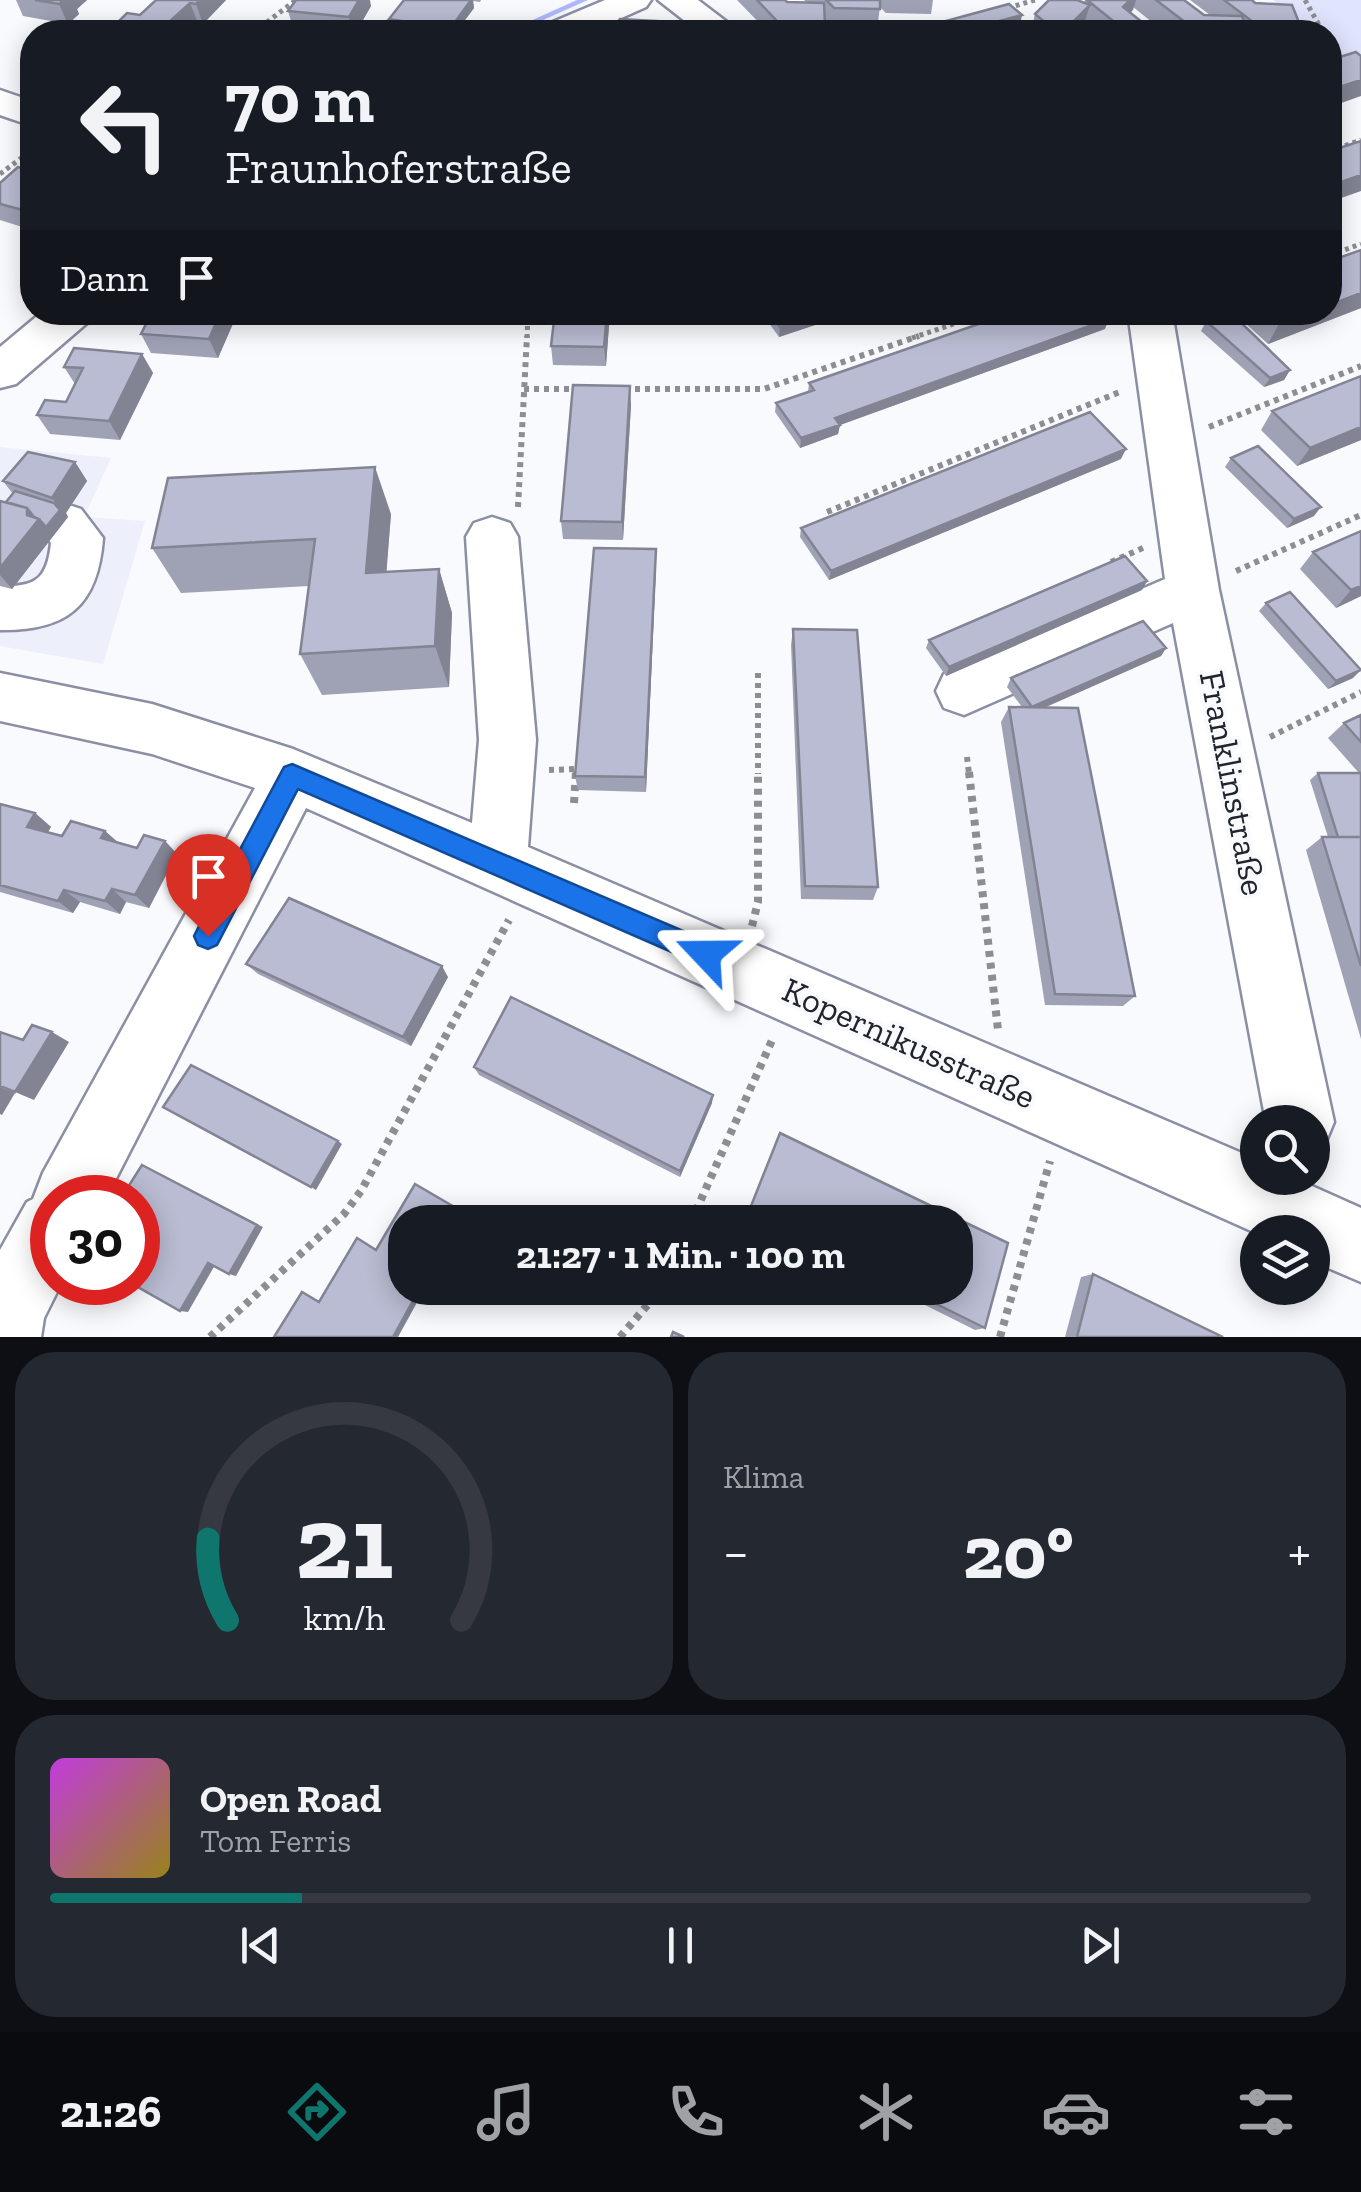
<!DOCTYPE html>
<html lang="de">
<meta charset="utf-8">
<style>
:root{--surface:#171b24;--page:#242831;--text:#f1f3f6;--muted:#9ea1a6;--line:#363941;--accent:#0f766e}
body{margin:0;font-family:"Zilla Slab",serif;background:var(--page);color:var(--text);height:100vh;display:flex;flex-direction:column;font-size:38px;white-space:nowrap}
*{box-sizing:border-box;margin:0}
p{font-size:32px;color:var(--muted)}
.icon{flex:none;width:55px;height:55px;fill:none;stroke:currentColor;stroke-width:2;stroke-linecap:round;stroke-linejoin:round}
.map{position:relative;height:1337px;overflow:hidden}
.sheet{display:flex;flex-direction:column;gap:15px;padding:15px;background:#0d0f14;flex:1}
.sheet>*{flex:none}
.top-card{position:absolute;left:20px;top:20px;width:1322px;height:305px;border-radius:40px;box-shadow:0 5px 25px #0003;background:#171b24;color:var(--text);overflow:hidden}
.controls{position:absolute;left:1240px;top:1105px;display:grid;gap:20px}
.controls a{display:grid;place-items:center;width:90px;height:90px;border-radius:50%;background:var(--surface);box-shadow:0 5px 25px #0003;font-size:50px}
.speed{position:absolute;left:30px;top:1175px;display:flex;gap:20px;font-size:50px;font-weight:700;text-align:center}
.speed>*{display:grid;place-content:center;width:130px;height:130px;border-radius:50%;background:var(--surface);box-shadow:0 5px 25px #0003;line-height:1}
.speed .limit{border:15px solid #d22;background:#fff;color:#111}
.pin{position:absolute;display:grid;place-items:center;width:85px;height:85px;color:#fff;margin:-102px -42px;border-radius:50% 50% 50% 0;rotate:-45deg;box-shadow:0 0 10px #0007}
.pin .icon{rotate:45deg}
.me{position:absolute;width:110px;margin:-55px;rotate:293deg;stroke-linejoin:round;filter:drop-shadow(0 0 8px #0008)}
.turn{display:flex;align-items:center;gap:35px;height:210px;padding:0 40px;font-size:45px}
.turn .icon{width:130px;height:130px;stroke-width:2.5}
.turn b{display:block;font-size:70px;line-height:85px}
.then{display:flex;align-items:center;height:95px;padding:0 40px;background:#0003;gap:20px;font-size:38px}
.big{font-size:75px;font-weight:700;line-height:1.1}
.sheet .tile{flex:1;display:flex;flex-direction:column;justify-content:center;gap:15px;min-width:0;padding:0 35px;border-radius:40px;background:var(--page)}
.sheet .dial{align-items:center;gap:0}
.dial svg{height:260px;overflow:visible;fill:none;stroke:var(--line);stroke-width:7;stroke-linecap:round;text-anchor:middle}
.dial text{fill:var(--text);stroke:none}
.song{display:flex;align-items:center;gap:30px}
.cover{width:120px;height:120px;border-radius:15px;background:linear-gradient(135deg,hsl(290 70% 55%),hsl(50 70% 35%))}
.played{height:10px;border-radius:5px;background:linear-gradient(90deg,var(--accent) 20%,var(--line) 20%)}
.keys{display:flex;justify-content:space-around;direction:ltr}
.heat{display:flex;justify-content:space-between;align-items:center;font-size:55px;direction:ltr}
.sheet .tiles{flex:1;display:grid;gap:15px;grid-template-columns:1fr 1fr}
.tile:last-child{grid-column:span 2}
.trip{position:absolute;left:388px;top:1205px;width:585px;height:100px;border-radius:40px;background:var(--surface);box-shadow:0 5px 25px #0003;font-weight:700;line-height:100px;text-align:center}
.menu{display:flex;height:160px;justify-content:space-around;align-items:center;background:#090b0e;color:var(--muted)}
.menu .icon{width:70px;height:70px}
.menu .on{color:var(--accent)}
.menu b{font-size:45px;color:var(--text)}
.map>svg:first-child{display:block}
</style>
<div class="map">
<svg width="1361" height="1337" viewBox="0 0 1361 1337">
<rect width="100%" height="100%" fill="#f9fafe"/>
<path fill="#edeffb" d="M0,447L111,458L84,517L145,521L103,664L0,646Z"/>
<path fill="#e1e4fd" d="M1273,0H1361V68L1330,67V32H1309L1302,21Z"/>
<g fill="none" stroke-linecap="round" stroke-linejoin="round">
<path fill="#b0b8fd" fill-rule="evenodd" d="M577,0H588L516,32H506Z"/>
<defs>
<path id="minor" d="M605,0H651L646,7L590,32H543L548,24Z
M658,0H698L740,32H699Z
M0,90L32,101V126L0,115Z
M42,312H93L87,323L16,384L0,388V347Z
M1128,312H1172L1219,590L1334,1122L1324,1146L1312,1151V1122H1266L1173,623L964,715L944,708L936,691L944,674L1165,579Z
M63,503L81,509L103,538C98,606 67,631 0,630V586C35,587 47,580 51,543L38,523L45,509Z
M492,517L510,523L518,537L536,740L528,847L1258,1160V1178H1294L1361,1208V1282L1312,1261V1232L1258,1234L306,808L106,1198H52V1282H62L44,1318L41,1337H0V1250L27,1202L33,1199L43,1173L255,788L152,754L0,721V673L152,704L293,749L472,823L479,740L466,537L474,523Z"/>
</defs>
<use href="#minor" stroke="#8c8fa4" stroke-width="5"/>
<path stroke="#8d8e94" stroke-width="5" stroke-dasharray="4 4" stroke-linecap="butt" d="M1305,0L1323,32
M1008,8L1035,0
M254,32L296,0
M920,32L938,27
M1330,45L1339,61L1330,62
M1330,151L1361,140
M0,174L32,150
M1330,255L1361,244
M527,338L528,312
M912,338L989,312"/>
<path stroke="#8d8e94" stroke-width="6" stroke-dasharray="5 5" stroke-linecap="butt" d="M524,389H577
M625,389H764L919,336
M1209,427L1361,366
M518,507L527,336
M827,512L1122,391
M1111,562L1145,547
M1236,571L1361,515
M758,673V774
M1270,737L1361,692
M967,757L969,774
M549,770L576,769V774"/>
<path stroke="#8d8e94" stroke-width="8" stroke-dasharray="6 6" stroke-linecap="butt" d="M969,772L998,1030
M574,803L576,772
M752,926L758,902V772
M691,1222L773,1038
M210,1337L344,1214L361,1191L509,920
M620,1337L662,1288
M1000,1337L1050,1161"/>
<use href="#minor" fill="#fff" fill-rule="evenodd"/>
</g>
<path fill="#9fa2b5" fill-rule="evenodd" d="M16,0H87L77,9L79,14L68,24L23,16Z
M155,0H226L203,24L198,23L188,32H114L120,27L118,22L140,15Z
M404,0H481L480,2L473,1L474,8L456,32H413L392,29L389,19Z
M737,0H785L787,2L807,3L804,0H933L931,14L886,13L880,7L877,29L832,28L825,20L824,32H768Z
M1085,0H1184L1204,15H1210L1190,0H1252L1300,25L1296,32H1096L1085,23L1081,28L1086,32H1014L1032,27L1035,14L1084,3ZM1133,7L1162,30H1152L1130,12Z
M371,6L356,32L294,31L288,11Z
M32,171V230L0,220V183Z
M1361,250V308L1268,344L1234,313L1330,312Z
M238,312L218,358L151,353L141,334L167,321Z
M555,312H610L606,366L553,365L551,346Z
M761,312H824L816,315L815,325L779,337Z
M1206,321L1290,370L1284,380L1264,387L1201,331Z
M1105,329L840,425L838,434L800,448L775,412L776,403L808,392L809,383Z
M142,354L153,373L120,440L50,434L37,415L66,402L75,384L64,367Z
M1361,376V440L1297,466L1261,430L1272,411Z
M631,405L623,540L563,539L561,521Z
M1231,458L1314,516L1287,528L1225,467Z
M1121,459L829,580L800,537L801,528Z
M75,462L87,481L66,513L68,517L12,589L0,586V501L6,502L13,494L3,481Z
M391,514L386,572L439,569L452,613L449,687L322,695L300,654L309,586L181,593L152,548Z
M1313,552L1361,596L1336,608L1300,569Z
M656,566L646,792L578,790L575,776Z
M1142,590L946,676L926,648L929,640Z
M1266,603L1353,678L1328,689L1259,611Z
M793,629L878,887L873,900L801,899L791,645Z
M1166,648L1161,656L1045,707L1135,996L1123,1006L1045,1005L1001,722L1009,707H1022L1007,687L1011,678Z
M1361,715V1039L1306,850L1322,837H1328L1310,780L1318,773H1359L1328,738L1344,723Z
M0,804L35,813L51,827L48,832L62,836L105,831L118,843L137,848L165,841L177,854L149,908L126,902L120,914L80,902L73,913L0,892Z
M246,964L448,977L411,1046L258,974Z
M474,1067L712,1103L680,1177L479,1075Z
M780,1133L1008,1243L985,1328L975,1330L891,1288H955V1222H761L747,1215Z
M1093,1274L1223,1337H1065L1081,1277Z"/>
<path fill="#828493" d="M64,0H87L77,9L79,14L68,24L59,4Z
M200,0H226L203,24L196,4Z
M359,0H370L371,6L356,32H352L349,17Z
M471,0H473L474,8L456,32H450V29Z
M1130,0H1136L1133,10L1117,27L1123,7Z
M190,3L198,23L188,32H158Z
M1090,5L1084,24L1077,32L1073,22Z
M1022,15L1020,25L992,32H958Z
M1361,80V96L1330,107V90Z
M1361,175V191L1330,202V186Z
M32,201V227L23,210Z
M1361,293V308L1268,344L1279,324L1310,312H1330V305Z
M221,312H238L218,358L209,339Z
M607,312H610L606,366L604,347Z
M816,315L815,325L779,337L780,327Z
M1109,319L1105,329L840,425L838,434L800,448L801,438L835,418Z
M142,354L153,373L120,440L109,421Z
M1290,370L1284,380L1264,387L1270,378Z
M630,386L631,405L623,540L622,522Z
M1361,427V440L1297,466L1310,448Z
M1126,449L1121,459L829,580L831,571Z
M75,462L87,481L66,513L68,517L12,589L0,575V568L27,515V508L39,519L60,510L52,498Z
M375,467L391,514L383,617L366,573Z
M1321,507L1314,516L1287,528L1294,519Z
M656,549V566L646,792L645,777Z
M439,569L452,613L449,687L435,646Z
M1147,581L1142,590L946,676L949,667Z
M1361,586V596L1336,608L1351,590Z
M1166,648L1161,656L1028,715L1032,707Z
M1361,670L1353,678L1328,689L1336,681Z
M35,813L51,827L43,840L27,827Z
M105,831L120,844L101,838Z
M165,841L177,854L149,908L135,895Z
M112,889L126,902L120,914L105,901Z
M64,890L80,902L73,913L58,901Z
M442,966L448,977L411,1046L403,1037Z
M52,1032L69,1042L34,1100L15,1092Z
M0,1087L15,1093L2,1115L0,1114Z
M713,1095L712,1103L680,1177V1171Z
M338,1141L342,1144L316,1190L311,1187Z
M142,1165L263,1227L236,1276L229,1274Z
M208,1263L215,1265L188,1312L180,1311Z
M420,1288H425L398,1337H393Z"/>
<path fill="#b9bcd2" stroke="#828493" stroke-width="2.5" d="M35,0H64L59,4Z
M156,0H200L196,4L190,3L158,32H114L124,23L118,22L127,13L140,15Z
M296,0H359L349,17L288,11Z
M404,0H471L450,29L389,19Z
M757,0H785L787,2L824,3L825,24L778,22Z
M826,0H880V9L834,8Z
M1049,0H1077L1090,5L1073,22L1086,32H1057L1035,14Z
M1087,0H1130L1123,7L1152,30L1190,31L1191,32H1127Z
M1156,0H1184L1204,15L1242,16L1248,32H1198Z
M1224,0H1252L1255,3L1292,5L1300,25L1253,22Z
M1009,4L1022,15L958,32H940L931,25Z
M620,19L673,22L672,32H616Z
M1036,26L1043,32H1014Z
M1356,52L1361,56V80L1330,90V60Z
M1361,141V175L1330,186V151Z
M18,167L32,171V201L23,210L0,204V183Z
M1361,250V293L1330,305V261Z
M171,312H221L209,339L141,334L148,320L167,321Z
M555,312H607L604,347L551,346Z
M769,312H814L816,315L780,327Z
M1013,312H1102L1109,319L835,418L840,425L801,438L776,403L814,390L809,383Z
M1230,312L1290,370L1270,378L1206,321Z
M1266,312H1310L1279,324Z
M74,348L142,354L109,421L37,415L45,400L66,402L83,368L64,367Z
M1361,376V427L1310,448L1272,411Z
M573,385L630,386L622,522L561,521Z
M1090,412L1126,449L831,571L801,528Z
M1258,446L1321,507L1294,519L1231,458Z
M28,452L75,462L52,498L3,481Z
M375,467L366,573L439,569L435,646L300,654L315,539L152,548L168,478Z
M15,491L54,503L60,510L46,527L39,519L34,517L27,508L6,502Z
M0,501L27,508V515L39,519L0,568Z
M1361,531V586L1351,590L1313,552Z
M594,548L656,549L645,777L575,776Z
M1125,556L1147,581L949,667L929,640Z
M1290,592L1361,670L1336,681L1266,603Z
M1143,621L1166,648L1032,707L1011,678Z
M793,629L857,630L878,887L805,886Z
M1009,707L1078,708L1135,996L1055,994Z
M1361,715V742L1344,723Z
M1318,773H1361V837H1338Z
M0,804L35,813L27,827L62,836L71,821L105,831L101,838L137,848L144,835L165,841L135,895L112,889L105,901L64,890L58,901L0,885Z
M1322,837H1361V966Z
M289,898L442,966L403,1037L246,964Z
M511,997L713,1095L680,1171L474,1067Z
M32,1025L52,1032L15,1092L0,1086V1032L23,1040Z
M191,1065L338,1141L311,1187L163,1107Z
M780,1133L1008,1243L985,1328L904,1288H955V1222H773L749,1211Z
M142,1165L257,1225L229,1274L208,1263L180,1311L129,1282H138V1198H121Z
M415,1184L480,1222H405V1288H420L393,1337H274L302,1292L319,1302L357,1238L376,1250Z
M1093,1274L1223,1337H1077Z
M673,1332L684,1337H671Z"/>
<path fill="#1a73e8" stroke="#114b97" stroke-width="2.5" d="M292,764L716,945L719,954L716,963L706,967L697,963L298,789L217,945L208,949L198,945L194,936L198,928L284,767Z"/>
<g text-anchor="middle" stroke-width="8" stroke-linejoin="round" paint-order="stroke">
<g font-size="35" fill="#22232c" stroke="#f9fafe">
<text transform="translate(1233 783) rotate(79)" y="12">Franklinstraße</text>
<text transform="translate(909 1043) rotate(24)" y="12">Kopernikusstraße</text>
</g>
</g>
</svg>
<div class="controls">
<a><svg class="icon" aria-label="search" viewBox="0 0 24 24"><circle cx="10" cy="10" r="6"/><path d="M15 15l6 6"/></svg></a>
<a><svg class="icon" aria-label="layers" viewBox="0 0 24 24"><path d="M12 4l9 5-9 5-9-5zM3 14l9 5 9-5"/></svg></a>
</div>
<div class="speed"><div class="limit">30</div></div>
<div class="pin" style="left:208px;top:936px;background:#d93025"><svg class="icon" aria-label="arrive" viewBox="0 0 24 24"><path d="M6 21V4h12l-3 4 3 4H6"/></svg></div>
<svg class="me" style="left:706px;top:954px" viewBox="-20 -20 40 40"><path d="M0-17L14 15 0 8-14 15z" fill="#1a73e8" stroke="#fff" stroke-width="4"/></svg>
<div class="trip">21:27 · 1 Min. · 100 m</div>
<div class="top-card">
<div class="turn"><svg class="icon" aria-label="left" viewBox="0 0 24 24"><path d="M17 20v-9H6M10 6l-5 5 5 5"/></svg><div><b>70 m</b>Fraunhoferstraße</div></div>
<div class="then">Dann<svg class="icon" aria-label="arrive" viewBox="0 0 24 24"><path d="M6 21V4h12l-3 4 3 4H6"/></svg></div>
</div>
</div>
<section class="sheet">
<div class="tiles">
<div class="tile dial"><svg viewBox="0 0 100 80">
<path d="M14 69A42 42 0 1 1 86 69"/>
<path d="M14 69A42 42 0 0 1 8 44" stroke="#0f766e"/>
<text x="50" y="56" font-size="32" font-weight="700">21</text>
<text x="50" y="72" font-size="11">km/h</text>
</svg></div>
<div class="tile"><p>Klima</p>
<div class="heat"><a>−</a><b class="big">20°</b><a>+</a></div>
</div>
<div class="tile">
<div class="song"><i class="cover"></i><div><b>Open Road</b><p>Tom Ferris</p></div></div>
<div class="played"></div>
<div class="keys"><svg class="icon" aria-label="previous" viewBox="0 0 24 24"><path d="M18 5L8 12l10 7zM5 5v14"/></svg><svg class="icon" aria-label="pause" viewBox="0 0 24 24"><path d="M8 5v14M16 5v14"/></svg><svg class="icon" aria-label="next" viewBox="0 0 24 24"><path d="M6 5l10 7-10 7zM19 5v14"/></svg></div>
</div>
</div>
</section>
<nav class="menu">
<b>21:26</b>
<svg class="icon on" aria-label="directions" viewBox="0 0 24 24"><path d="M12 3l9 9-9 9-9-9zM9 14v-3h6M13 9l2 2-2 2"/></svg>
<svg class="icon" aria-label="music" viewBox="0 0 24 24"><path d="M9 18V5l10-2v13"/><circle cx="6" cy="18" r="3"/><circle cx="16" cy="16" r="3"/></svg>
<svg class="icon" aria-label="phone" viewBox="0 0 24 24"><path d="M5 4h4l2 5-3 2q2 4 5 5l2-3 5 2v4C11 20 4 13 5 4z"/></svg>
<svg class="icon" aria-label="climate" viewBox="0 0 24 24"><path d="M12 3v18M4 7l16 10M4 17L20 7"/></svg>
<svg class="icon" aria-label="car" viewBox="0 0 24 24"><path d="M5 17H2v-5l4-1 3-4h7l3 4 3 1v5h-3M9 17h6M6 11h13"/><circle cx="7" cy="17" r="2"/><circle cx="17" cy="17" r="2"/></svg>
<svg class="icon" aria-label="filters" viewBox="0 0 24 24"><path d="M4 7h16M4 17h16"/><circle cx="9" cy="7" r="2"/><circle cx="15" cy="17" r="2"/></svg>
</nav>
